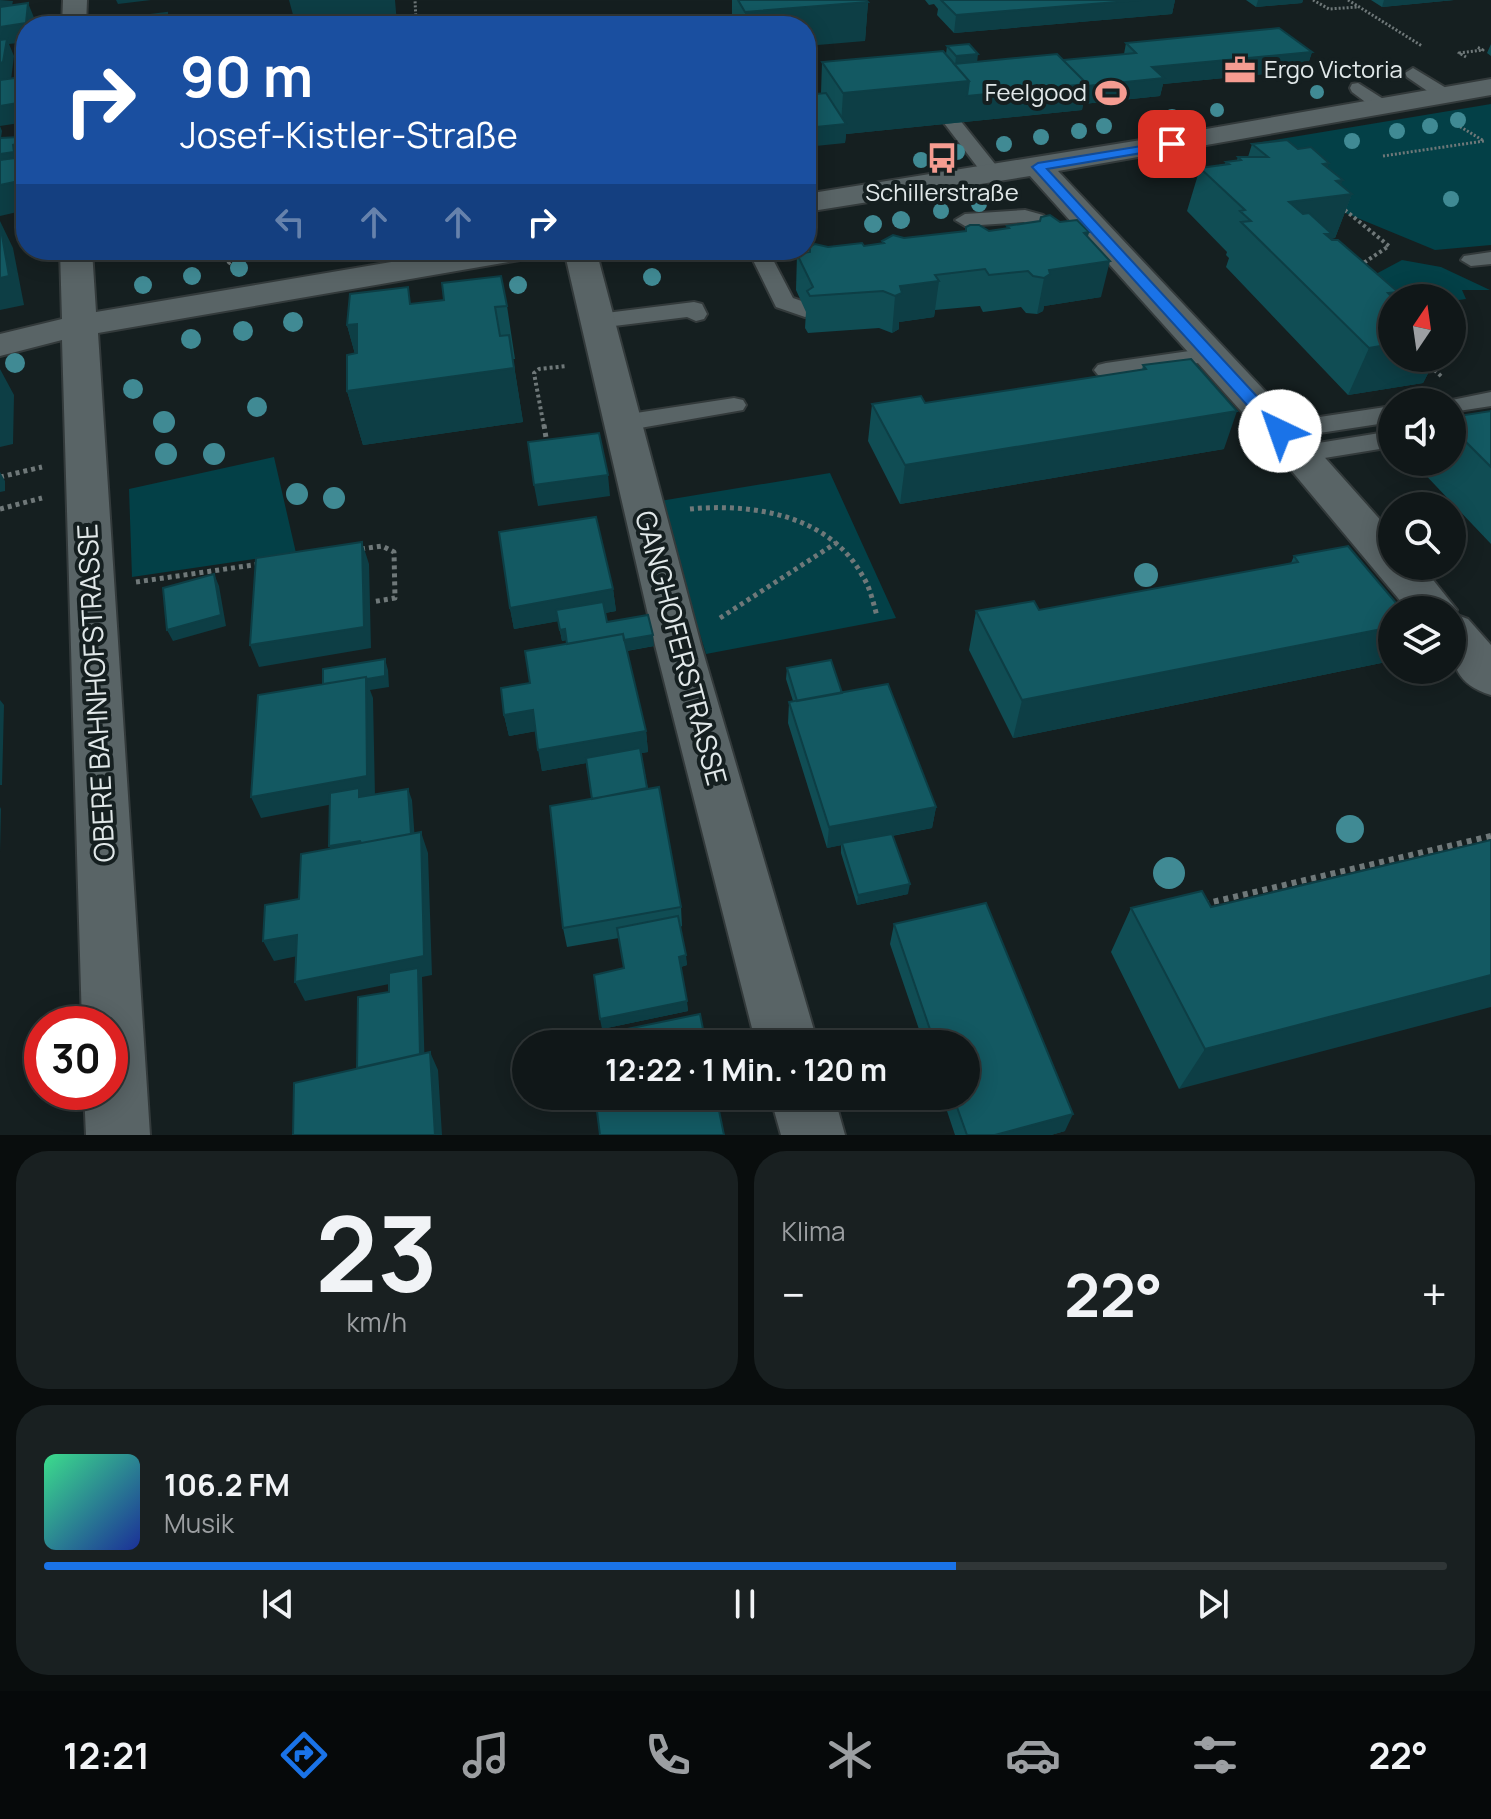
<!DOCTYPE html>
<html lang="de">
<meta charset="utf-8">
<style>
:root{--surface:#101718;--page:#192021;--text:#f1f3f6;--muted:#9c9fa2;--line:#303637;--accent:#1a73e8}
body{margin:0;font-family:Manrope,sans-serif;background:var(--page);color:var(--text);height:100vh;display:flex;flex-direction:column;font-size:30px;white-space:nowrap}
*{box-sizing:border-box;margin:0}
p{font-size:26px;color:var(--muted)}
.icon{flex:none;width:44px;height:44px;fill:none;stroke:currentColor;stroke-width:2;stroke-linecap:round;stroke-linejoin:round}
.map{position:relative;height:1135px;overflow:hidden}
.sheet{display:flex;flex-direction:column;gap:16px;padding:16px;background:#090d0d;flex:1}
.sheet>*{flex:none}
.hud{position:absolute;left:16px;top:16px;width:800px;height:244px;border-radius:32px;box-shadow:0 4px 20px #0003,0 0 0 2px var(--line);background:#1a4fa0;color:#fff;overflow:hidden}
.needle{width:52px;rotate:13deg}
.fabs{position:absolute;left:1378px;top:284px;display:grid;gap:16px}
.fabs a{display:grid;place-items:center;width:88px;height:88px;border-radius:50%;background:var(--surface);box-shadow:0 4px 20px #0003,0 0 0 2px var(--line);font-size:40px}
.speed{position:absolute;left:24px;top:1006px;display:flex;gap:16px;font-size:40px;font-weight:700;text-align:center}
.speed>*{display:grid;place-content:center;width:104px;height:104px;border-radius:50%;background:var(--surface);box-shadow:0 4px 20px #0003,0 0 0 2px var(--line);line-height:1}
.speed .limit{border:12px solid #d22;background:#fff;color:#111}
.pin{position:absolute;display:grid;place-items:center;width:68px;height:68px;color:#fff;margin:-34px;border-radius:16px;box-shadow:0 4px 12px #0006}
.me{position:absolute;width:88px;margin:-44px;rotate:318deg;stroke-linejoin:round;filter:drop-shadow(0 0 6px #0008)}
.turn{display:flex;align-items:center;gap:28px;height:168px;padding:0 32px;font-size:36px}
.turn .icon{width:104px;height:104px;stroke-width:2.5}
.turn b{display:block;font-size:56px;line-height:68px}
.lanes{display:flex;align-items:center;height:76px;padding:0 32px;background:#0003;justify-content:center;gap:40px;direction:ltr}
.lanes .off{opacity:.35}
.big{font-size:60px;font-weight:700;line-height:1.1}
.sheet .widget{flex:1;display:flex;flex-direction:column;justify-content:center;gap:12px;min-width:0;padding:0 28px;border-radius:32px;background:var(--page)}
.sheet .dial{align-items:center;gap:0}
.dial b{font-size:104px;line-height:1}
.song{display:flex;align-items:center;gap:24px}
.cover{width:96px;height:96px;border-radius:12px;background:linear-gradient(135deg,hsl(150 70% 55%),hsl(230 70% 35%))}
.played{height:8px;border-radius:4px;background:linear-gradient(90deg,var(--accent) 65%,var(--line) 65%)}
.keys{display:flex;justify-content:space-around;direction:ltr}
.heat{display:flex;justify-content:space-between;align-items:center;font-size:44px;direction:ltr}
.sheet .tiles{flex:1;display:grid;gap:16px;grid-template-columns:1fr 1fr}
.widget:last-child{grid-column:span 2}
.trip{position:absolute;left:512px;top:1030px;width:468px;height:80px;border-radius:40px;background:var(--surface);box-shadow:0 4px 20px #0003,0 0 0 2px var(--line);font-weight:700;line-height:80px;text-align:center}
.dock{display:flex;height:128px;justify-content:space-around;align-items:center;background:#06090a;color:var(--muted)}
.dock .icon{width:56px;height:56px}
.dock .current{color:var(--accent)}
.dock b{font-size:36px;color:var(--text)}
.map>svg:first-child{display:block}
</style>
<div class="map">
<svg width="1491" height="1135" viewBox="0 0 1491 1135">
<rect width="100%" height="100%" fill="#151f20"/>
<path fill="#034047" d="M1491,104V245L1435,250L1326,205L1256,143Z
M1402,260L1441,267L1490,290H1462L1466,299L1452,301V298H1392L1374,275Z
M274,457L296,553L132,577L129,489Z
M830,473L896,618L706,654L660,501Z"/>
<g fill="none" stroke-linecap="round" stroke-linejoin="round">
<defs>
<path id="service" d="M1413,68L1451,91L1454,95L1451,99H1439L1407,77L1405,73Z
M1358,83L1388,102L1391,106L1388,110H1376L1352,92L1350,88L1352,84Z
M953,118L959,119L999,169L1001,173L999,177H985L944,123Z
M1025,210L1043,215L1071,243L1074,247L1071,251H1057L1024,222L965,226L955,220L965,214Z
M748,250H768L793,298L813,305L816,310L813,315L805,317L776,307Z
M1491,252V264L1471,266L1461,260L1464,256Z
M694,302L702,304L707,314L704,319L696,321L687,317L598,328L587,321L598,314Z
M1210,348L1218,350L1222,355L1218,360L1106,377L1098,375L1094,370L1098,365L1106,363Z
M1491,392V406L1452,412V402H1442Z
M734,398L743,400L746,405L743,410L623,431L614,428L611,423L614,418L623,415Z
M1392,406V422L1280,439L1271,437L1268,431L1271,425L1280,423Z
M1392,431V447L1300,462L1291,460L1287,454L1291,448L1300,446Z"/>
<path id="minor" d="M63,0H87L86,26H62Z
M1491,79V95L1058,171L1278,405L1392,533V566H1422L1457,610L1454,614L1468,619L1491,645V695C1445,681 1452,650 1452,610H1408L1250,421L1030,176L806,212V194L1172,135Z
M60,250H92L96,312L462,250H536L531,257L520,260L98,333L150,1135H86L84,1092H110V1024H82L62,340L0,356V334L62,319Z
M564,250H596L701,645L818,1044H756L655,645Z
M770,1096H834L845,1135H781Z"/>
</defs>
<use href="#service" stroke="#333a3b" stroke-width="4"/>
<use href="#minor" stroke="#333a3b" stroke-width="4"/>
<path stroke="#6f7879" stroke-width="3" stroke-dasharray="2 2" stroke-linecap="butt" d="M1313,0L1329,9L1358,7
M1348,0L1422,46
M407,26L416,21L415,0
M1466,57L1459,53L1483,50L1477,47
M1383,156L1484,141L1459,126"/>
<path stroke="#6f7879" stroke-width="4" stroke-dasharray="3 3" stroke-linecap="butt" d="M1340,206L1389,246L1359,266
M801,250L815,254
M228,264L241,250
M1421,358L1442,377
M544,427L534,373L539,369L567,366"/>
<path stroke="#6f7879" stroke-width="5" stroke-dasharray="4 4" stroke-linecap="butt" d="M544,425L547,444
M0,477L42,467
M0,509L42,498
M690,509C752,503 829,515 862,575C870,587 873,602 877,616
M361,549L382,546L394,552L395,598L372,602
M136,582L260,564
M720,618L836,543"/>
<path stroke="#6f7879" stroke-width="6" stroke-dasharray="5 5" stroke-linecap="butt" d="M1204,904L1491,836"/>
<use href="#service" fill="#596466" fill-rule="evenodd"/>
<use href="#minor" fill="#596466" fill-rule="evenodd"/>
</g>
<g fill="#408a94">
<circle cx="1317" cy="92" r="7"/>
<circle cx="1217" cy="110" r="7"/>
<circle cx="1172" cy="117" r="8"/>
<circle cx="1458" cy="120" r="8"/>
<circle cx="1104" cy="126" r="8"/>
<circle cx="1430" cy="126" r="8"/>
<circle cx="1079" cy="131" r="8"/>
<circle cx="1397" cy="131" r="8"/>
<circle cx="1041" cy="137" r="8"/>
<circle cx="1352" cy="141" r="8"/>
<circle cx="1004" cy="144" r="8"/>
<circle cx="957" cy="152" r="8"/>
<circle cx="921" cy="160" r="8"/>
<circle cx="1451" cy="199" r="8"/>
<circle cx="979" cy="204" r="8"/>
<circle cx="941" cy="211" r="8"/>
<circle cx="901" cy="220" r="9"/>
<circle cx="873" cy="224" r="9"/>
<circle cx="239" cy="268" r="9"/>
<circle cx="192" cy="276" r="9"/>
<circle cx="652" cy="277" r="9"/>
<circle cx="143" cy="285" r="9"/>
<circle cx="518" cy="285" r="9"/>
<circle cx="293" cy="322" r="10"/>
<circle cx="243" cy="331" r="10"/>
<circle cx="191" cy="339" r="10"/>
<circle cx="15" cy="363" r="10"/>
<circle cx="133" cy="389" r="10"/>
<circle cx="257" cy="407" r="10"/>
<circle cx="164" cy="422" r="11"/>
<circle cx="166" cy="454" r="11"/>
<circle cx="214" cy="454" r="11"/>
<circle cx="297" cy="494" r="11"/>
<circle cx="334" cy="498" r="11"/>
<circle cx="1146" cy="575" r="12"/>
<circle cx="1350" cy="829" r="14"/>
<circle cx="1169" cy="873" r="16"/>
</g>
<path fill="#104d54" d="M732,0H866L868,2L865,41L806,26H732Z
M925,0H1175L1172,14L954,33L937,15L938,9L934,4L929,5Z
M1246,0H1303L1302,3L1256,7Z
M1371,0H1454L1382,7Z
M1126,43L1312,52L1306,70L1163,84L1160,96L1083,104L1082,110L846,134L845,143L821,93L822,62L946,54L947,46L977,62L1063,60L1124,54Z
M1491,44V56L1487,53Z
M1252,144L1298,149L1328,168L1341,185L1352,194L1335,238L1330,239L1398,292L1395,298H1392V358H1436L1423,383L1348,395L1226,267L1229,258L1226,255L1227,252L1187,211L1200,168L1225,164L1226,162L1237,160L1238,157H1248Z
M1060,222L1089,232L1087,237L1101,297L1044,306L1043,311L1037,314L1026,313L1021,307L983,312L980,306L935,310L934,317L899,322V329L892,333L879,328L808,333L805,328L806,312L796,290L797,254L810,252L828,247L864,246L882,243V241L965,231L966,227L989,231L1006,229L1007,226Z
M412,304L507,306L515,359H513L523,422L363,445L347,391L355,354L347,325Z
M1143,365L1224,449L900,504L868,441L872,404L925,403L1142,370Z
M1491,411V544L1417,466L1419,462H1452V417Z
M1294,556L1391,661L1013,738L969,650L976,611L1039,610L1291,563Z
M613,589L616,611L605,613L607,622L654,646L627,651L646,731L648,752L641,753L648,789L681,907L682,926L680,927L687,965L681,967L688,1011L602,1029L624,968L619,938L567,947L563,928L592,799L586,763L542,771L536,731L509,736L504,715L530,683L567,644L566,640L562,641L558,621L514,629L510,608Z
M787,668L842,693L936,807L932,828L892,836L908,894L857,905L841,853V845L827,848L788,723L789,702L793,701L786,679Z
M1491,840L1179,1089L1111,952L1131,908L1211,907Z
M894,924L1065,1131L1051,1135H955L942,1096H966V1044H924L890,944Z"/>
<path fill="#0d3e45" d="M0,0L13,1L10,14L0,25Z
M116,0H151L118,4Z
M289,0H395L397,24L366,26H296Z
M1141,0H1175L1172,14L954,33L956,15Z
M1258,0H1303L1302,3L1256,7Z
M1384,0H1454L1382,7Z
M868,2L865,41L806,46V26H745V12Z
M28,3L35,20L34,26H26V42L9,44L14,56L11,80L0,82V27Z
M1312,52L1306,70L1163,84L1160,96L1083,104L1082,110L846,134L845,143L806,147V128L841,124L843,93L969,81L1152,67Z
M978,54L977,63L955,66L956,56Z
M22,77L26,88V122L0,126V106Z
M0,126L2,131L1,138L13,145L19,137L26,153V162L22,164L23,171H21L26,182V210L0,216Z
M1329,163L1317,198L1336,181L1343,180L1337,196L1352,194L1335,238L1330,239L1289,202L1323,164Z
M0,221L13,248L24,305L0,310Z
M1089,232L1081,266L1110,261L1101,297L1044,306L1043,311L1037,314L1044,278L1049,270L1084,233Z
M939,281L934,317L899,322V329L892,333L895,296L900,286Z
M1398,292L1395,298H1392L1388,293Z
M357,324L362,379L347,325Z
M509,335L523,422L363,445L347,391Z
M1392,344V358H1436L1423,383L1348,395L1369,348Z
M0,369L14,395L13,444L0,447Z
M1237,411L1224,449L900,504L905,465Z
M0,472L5,481V491L0,492Z
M608,475L610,496L538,506L534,485Z
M362,542L369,564L371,648L259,667L250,645Z
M214,574L219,586L226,626L173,641L167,630Z
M613,589L616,611L514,629L510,608Z
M1392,627L1391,661L1013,738L1022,700Z
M565,629L567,640L562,641L560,630Z
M653,635L654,646L613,653L610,642Z
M385,659L388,670L389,687L370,690L373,698L375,796L261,818L251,797L366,677Z
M0,700L4,705L2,785H0Z
M533,710L537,731L509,736L504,715Z
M646,731L648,752L542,771L538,750Z
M408,789L412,800L416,855L365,864Z
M0,807L1,809L0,852Z
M936,807L932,828L827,848L829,827Z
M421,832L428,853L432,975L422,977L425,1073L361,1087L419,978L305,1001L295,982Z
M360,841L365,851L334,857L329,846Z
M910,884L908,894L857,905L858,895Z
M297,935L307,954L274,961L263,941Z
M686,955L687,965L680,967L679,957Z
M1491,975V1007L1179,1089L1205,1049Z
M687,1001L688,1011L602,1029L600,1019Z
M430,1052L438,1070L442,1135H435Z
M1073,1114L1065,1131L1051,1135H995Z"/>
<path fill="#135962" stroke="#0d3e45" stroke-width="2" d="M738,0H866L868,2L745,12Z
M941,0H1141L956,15Z
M28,3L26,23L0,27V7Z
M167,13V26H143V16Z
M1279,28L1312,52L1152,67L1164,78L1087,86V84L1063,60L1136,53L1126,43Z
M7,39L3,62L0,63V40Z
M969,44L978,54L956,56L947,46Z
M943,51L969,81L843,93L822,62Z
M1057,54L1087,84L967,96L969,81L954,64Z
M22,77L18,103L0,106V80Z
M826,93L846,124L806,128V95Z
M19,137L18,143L13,145L14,152L0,154V138Z
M1287,140L1298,149L1311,147L1329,163L1323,164L1343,180L1336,181L1352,194L1289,202L1303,214L1309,213L1332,234H1325L1332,240H1338L1398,292L1388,293L1393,298H1392V344L1369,348L1241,222L1251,221L1240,211L1245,210L1200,168L1229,164L1226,162L1241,160L1238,157H1268L1252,144Z
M15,158L19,181L0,185V160Z
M1050,215L1060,222L1077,220L1089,232L1084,233L1110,261L1049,270L1050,274L1044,278L1033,276L1028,271L989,275L985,269L935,275L939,281L900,286L902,293L895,296L883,291L810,296L807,291L813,287L797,254L810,252V246L815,244L828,247L862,243L864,246L884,243L882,241L893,235L904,238L966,231V227L970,225H979L989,231L1009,228L1007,226L1040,221L1041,217Z
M0,224L9,276L0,278Z
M501,276L507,306L495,307L500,336L509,335L514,368L347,391V355L357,353V324L347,325L350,294L408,287L410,304L444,300L442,283Z
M1191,359L1237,411L905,465L872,404L921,396L925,403L1146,369L1143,365Z
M1491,411V467L1452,428V417Z
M599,433L608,475L534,485L528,442Z
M596,517L613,589L510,608L499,532Z
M362,542L364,627L250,645L256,558Z
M1348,546L1402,610H1392V627L1022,700L976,611L1034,601L1039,610L1298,562L1294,556Z
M214,574L221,615L167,630L163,588Z
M603,602L607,622L648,615L653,635L624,640L623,634L567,644L565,629L560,630L556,610Z
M623,634L646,731L538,750L533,710L504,715L501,688L530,683L525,651Z
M385,659V676L367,679L366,677L323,684V669Z
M831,660L842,693L797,701L787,668Z
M366,677L367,776L251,797L258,695Z
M888,684L936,807L829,827L789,702Z
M640,748L647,788L592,799L586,758Z
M659,787L681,907L563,928L550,806Z
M359,788V797L408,789L411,834L361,843L360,841L329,846L330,793Z
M421,832L424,956L295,982L297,935L263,941L265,905L299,899L301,854Z
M892,834L910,884L858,895L842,843Z
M1491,840V975L1205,1049L1131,908L1202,891L1211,907Z
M986,903L1073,1114L995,1135H967L953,1096H966V1044H935L894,924Z
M678,916L686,955L679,957L687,1001L600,1019L594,975L624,968L617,928Z
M418,968L420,1054L357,1068L358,997L389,992V973Z
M700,1014L706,1044H588V1037Z
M430,1052L435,1135H293L294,1083Z
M595,1096H716L724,1135H600Z"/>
<path fill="#1a73e8" stroke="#114b97" stroke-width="2" d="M1172,141L1178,144L1177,147L1047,169L1286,428V435H1274L1032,167L1038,163Z"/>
<defs>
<symbol id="office-bare" viewBox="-9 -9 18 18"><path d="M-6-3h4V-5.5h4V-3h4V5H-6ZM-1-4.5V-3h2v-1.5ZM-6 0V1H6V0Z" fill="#f59c91" stroke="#151f20" stroke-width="2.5" paint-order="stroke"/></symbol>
<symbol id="stadium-bare" viewBox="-9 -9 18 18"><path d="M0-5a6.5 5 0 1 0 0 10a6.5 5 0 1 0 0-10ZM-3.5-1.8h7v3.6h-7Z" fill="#f59c91" stroke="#151f20" stroke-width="2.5" paint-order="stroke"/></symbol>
<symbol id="bus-bare" viewBox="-9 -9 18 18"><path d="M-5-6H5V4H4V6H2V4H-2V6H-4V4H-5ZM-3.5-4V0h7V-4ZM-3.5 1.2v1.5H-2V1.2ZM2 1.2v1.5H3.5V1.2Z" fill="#f59c91" stroke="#151f20" stroke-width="2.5" paint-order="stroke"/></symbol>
</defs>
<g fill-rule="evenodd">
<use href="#office-bare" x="1218" y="48" width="44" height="44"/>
<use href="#stadium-bare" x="1089" y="71" width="44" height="44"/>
<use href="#bus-bare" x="920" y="136" width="44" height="44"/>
</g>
<g text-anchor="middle" stroke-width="8" stroke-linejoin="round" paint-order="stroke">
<g font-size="24" fill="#e1e8e9" stroke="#151f20" text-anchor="start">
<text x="1264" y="78">Ergo Victoria</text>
<text x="1087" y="101" text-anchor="end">Feelgood</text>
<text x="942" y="201" text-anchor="middle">Schillerstraße</text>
</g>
<g font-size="28" fill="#e1e8e9" stroke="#151f20">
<text transform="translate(681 648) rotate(75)" y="10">GANGHOFERSTRASSE</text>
<text transform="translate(96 693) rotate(-93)" y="10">OBERE BAHNHOFSTRASSE</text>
</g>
</g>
</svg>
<div class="fabs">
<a><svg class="needle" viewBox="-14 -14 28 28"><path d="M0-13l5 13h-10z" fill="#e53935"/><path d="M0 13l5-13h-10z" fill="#9c9fa2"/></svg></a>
<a><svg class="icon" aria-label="sound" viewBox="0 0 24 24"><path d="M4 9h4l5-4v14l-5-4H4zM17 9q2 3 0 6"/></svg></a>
<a><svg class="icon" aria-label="search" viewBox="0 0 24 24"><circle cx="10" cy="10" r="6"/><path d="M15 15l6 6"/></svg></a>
<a><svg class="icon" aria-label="layers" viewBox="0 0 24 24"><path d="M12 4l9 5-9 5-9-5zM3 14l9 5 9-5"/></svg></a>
</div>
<div class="speed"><div class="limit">30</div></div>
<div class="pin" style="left:1172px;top:144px;background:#d93025"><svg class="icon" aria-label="arrive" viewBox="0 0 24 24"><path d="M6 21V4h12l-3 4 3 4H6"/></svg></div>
<svg class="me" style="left:1280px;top:431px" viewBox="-20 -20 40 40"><circle r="19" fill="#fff"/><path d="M0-13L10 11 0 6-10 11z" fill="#1a73e8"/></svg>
<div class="trip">12:22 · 1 Min. · 120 m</div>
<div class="hud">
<div class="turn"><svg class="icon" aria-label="right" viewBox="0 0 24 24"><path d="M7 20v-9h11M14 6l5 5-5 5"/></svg><div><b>90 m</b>Josef-Kistler-Straße</div></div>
<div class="lanes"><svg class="icon off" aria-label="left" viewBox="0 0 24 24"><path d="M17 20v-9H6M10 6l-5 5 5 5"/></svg><svg class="icon off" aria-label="ahead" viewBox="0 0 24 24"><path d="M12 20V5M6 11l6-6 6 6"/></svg><svg class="icon off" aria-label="ahead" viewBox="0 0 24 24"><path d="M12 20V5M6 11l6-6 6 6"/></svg><svg class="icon" aria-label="right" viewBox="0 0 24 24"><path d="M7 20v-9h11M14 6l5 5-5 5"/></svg></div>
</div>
</div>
<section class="sheet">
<div class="tiles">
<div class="widget dial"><b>23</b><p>km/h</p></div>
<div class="widget"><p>Klima</p>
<div class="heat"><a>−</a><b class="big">22°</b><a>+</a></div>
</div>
<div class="widget">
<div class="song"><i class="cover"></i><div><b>106.2 FM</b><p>Musik</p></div></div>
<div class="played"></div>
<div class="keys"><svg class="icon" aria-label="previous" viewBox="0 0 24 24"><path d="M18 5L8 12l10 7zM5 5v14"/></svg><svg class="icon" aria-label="pause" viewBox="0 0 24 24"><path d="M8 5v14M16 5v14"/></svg><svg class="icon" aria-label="next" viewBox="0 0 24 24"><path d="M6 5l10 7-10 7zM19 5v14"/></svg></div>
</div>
</div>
</section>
<nav class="dock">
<b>12:21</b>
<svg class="icon current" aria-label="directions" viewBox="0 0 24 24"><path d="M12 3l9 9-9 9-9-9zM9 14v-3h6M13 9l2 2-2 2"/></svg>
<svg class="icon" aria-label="music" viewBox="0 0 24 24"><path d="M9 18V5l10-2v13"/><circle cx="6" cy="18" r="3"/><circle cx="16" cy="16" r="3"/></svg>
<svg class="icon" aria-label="phone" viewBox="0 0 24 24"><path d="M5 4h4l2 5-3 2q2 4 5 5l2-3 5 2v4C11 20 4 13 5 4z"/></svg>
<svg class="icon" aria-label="climate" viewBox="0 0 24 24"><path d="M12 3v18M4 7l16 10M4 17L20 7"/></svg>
<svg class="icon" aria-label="car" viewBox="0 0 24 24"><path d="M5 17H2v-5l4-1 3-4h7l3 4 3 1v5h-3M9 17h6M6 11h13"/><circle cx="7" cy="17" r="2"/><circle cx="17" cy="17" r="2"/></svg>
<svg class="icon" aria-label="filters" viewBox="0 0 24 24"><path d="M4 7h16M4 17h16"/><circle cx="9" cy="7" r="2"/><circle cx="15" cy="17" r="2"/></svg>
<b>22°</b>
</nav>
